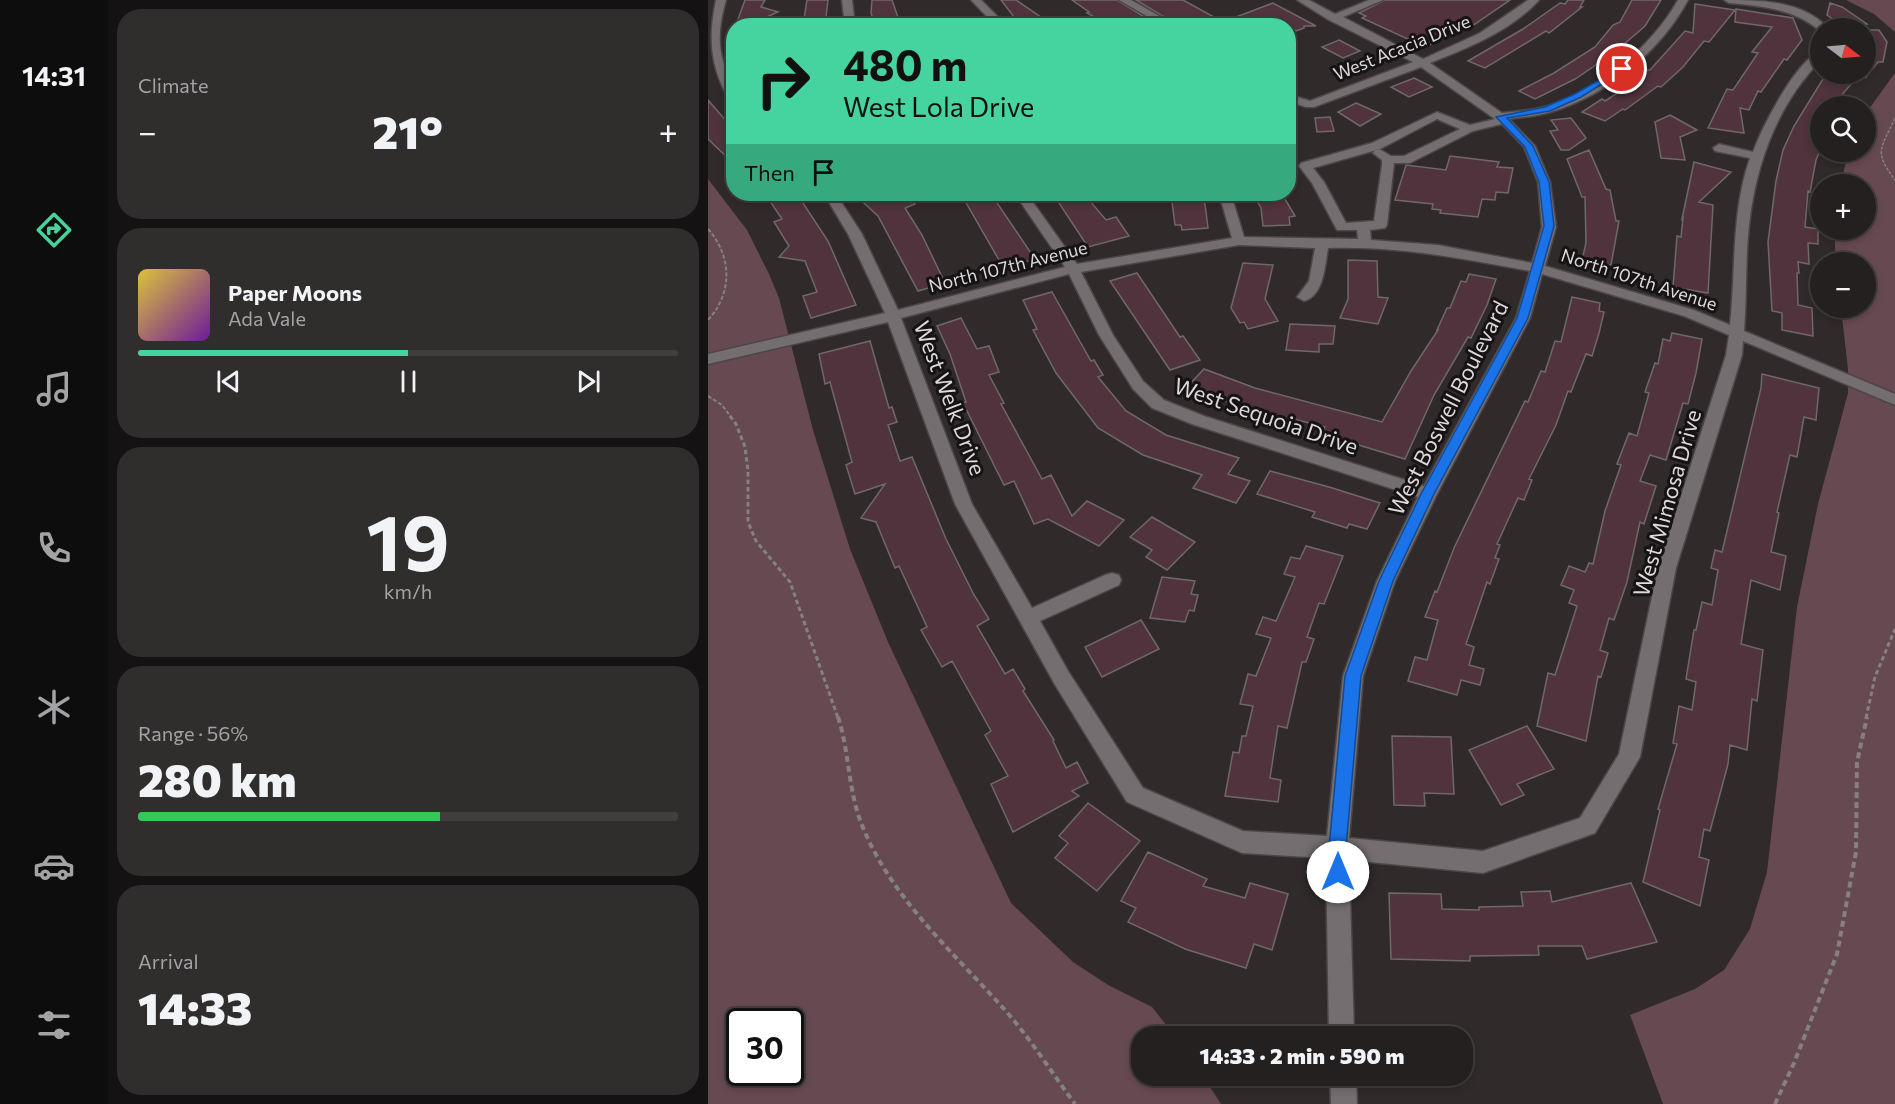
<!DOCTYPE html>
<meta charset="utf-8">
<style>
:root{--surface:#242020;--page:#302d2d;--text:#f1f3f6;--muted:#a3a3a5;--line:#413e3e;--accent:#45d49f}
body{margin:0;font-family:Commissioner,sans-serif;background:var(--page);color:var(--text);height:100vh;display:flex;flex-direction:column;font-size:22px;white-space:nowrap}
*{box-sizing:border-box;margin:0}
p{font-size:20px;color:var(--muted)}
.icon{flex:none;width:33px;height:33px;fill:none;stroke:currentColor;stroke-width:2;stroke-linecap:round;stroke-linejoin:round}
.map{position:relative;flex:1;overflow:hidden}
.details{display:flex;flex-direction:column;gap:9px;padding:9px;background:#141212;width:600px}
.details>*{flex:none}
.top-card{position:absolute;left:18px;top:18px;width:570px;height:183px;border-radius:24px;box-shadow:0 3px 9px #0003,0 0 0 2px var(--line);background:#45d49f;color:#111;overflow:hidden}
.needle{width:39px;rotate:106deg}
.buttons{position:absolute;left:1102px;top:18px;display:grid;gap:12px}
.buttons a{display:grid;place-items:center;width:66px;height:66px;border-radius:50%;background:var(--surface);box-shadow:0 3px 9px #0003,0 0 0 2px var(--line);font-size:30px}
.speed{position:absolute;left:18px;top:1008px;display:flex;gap:12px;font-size:30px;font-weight:700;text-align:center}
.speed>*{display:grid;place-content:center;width:78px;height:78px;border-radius:50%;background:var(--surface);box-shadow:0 3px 9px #0003,0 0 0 2px var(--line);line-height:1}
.speed .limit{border:3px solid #111;border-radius:9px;background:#fff;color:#111}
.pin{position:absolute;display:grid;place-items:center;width:51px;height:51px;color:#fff;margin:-26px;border:3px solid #fff;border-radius:50%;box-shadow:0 2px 6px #0007}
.me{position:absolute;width:66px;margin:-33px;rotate:0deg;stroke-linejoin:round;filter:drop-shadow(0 0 4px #0008)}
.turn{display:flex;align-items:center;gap:21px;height:126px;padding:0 18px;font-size:27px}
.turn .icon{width:78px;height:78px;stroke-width:2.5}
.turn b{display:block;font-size:42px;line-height:51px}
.then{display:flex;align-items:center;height:57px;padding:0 18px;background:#0003;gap:12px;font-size:22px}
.big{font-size:45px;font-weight:800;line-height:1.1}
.details .card{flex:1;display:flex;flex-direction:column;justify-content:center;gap:9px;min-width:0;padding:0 21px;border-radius:24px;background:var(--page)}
.details .dial{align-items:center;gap:0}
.dial b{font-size:78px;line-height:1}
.song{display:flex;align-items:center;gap:18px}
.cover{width:72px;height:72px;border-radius:9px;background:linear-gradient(135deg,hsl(50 70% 55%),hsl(280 70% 35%))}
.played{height:6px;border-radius:3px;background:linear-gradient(90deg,var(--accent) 50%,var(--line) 50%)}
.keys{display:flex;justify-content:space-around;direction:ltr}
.heat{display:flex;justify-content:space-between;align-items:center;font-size:33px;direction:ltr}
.charge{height:9px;border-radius:4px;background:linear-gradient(90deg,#34c759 56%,var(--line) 0)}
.trip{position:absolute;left:423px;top:1026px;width:342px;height:60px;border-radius:24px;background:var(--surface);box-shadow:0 3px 9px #0003,0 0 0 2px var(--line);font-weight:800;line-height:60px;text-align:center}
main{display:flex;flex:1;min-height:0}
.dock{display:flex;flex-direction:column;width:108px;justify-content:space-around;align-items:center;background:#0e0d0d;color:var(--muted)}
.dock .icon{width:42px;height:42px}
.dock .active{color:var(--accent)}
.dock b{font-size:27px;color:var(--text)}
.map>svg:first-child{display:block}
</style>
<main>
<nav class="dock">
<b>14:31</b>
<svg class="icon active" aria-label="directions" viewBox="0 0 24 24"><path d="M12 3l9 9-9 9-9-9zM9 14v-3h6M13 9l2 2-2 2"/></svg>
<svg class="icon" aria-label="music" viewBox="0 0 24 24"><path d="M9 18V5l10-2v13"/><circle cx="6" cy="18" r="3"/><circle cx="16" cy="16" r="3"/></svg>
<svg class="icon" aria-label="phone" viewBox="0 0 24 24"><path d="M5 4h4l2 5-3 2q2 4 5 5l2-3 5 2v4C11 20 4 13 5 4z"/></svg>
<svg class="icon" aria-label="climate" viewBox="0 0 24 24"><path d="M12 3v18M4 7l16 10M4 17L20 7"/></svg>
<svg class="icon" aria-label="car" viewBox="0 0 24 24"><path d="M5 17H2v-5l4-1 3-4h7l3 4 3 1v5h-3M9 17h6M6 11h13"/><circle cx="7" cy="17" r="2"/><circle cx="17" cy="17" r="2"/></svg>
<svg class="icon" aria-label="filters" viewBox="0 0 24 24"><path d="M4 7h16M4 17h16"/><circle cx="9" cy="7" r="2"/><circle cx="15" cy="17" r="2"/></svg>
</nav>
<section class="details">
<div class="card"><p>Climate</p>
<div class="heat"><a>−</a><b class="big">21°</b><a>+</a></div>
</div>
<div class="card">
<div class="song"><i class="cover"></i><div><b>Paper Moons</b><p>Ada Vale</p></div></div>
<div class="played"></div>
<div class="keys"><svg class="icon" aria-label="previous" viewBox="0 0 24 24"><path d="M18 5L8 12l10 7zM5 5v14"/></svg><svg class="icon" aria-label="pause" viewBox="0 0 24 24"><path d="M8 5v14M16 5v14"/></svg><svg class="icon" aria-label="next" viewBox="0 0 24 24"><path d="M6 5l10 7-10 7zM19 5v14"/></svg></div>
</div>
<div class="card dial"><b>19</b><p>km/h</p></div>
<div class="card"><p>Range · 56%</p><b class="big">280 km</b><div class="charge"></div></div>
<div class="card"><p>Arrival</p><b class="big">14:33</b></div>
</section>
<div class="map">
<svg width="1187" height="1104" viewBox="0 0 1187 1104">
<rect width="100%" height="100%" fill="#302a2b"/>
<path fill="#674952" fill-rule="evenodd" d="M1138,0H1187V32L1166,14Z
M1187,73V1104H955L922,1015L987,989L1016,970L1042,929L1059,872L1089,607L1110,504L1140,393V369L1133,308H1158V262H1127V230H1158V184H1132L1141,152H1158V113Z
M0,179L39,230L61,274L71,298L105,430L142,549L180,642L303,903L365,962L400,985L444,1007L467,1036H434V1076H495L513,1104H0ZM32,1022H82V1072H32Z"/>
<path fill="#50333c" stroke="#6f686a" stroke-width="1.5" d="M37,0H57L53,7L70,12L52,20L51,26H30L29,22Z
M99,0H120L117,26H100V21L96,19Z
M164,0H184L193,26H167L163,13Z
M293,0H308L346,26H313Z
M364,0H409L451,26H402L379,13L381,12Z
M428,0H475L515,22L565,3L608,26H596V28L588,31L580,26H471Z
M677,0H802L767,24L717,47L654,18L658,16L651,13Z
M860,0H876L872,7H874L841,33L838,31L777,68L760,61L815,29L852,3L857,4Z
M924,0H953L937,26L907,52L867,79L827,99L811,91L846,73L887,47L905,25L912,22Z
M1122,3L1134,7L1159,24L1136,27L1119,15Z
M987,4L1027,10L1001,42L996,41L975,67L953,87L950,86L917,110L915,109L897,121L874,112L894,99L897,101L922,85L940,70H942L977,31L985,33Z
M1028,9L1085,18L1094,40L1079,60L1076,59L1053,92L1050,91L1041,110L1032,108L1036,133L1000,128L1019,89L1025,90L1050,53L1044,52L1064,27L1027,22Z
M1158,30H1171L1179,42L1175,62H1170L1158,77Z
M631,40L652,51L635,58L614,47Z
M1118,74H1152L1124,106L1113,103V148L1108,160L1102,192L1100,191L1097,227L1110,229V244L1100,243L1101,264L1090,262L1091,273H1089L1090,305L1104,308L1105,336L1074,330V313L1064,311L1060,242L1068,181L1075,150L1086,126Z
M706,78L724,87L701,97L683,87Z
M0,100L26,130V164L0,139Z
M648,103L673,114L652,126L630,112Z
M962,115L989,130L972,137L977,160L953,158L947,122Z
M622,117L626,131L609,132L607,118Z
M863,118L878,138L861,150H853L842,131L850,130L843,120Z
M881,150L898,189L902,190L908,221H911L903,265L874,260L878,243L877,197H874L859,159Z
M742,156L791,162L789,167L805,168L800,193L788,192L787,200L774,199L770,217L732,213L733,210L724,209L725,204L687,200L698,165L738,170Z
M986,162L1023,172L991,202L1005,205L1000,293L965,287L969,236L973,237L975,218L974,219Z
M57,194H89L120,241L148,305L103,318L95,296L109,292L97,261L71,257L81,246L66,222L74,219Z
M146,194H196L207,204L197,208L214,235L237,283L210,291L170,216Z
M253,194H283L327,259L300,267L297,259L291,260Z
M345,194H376L398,220L408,217L421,236L380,247Z
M463,194H489L497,204L500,228L474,230L473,225H467Z
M545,194H574L587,216L581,217L582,225L555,226L553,208Z
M640,260L669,261L670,297L680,298L670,324L632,318L640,299Z
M535,263L565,265L557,299L570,321L540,329L536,322L532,323L523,308Z
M429,273L472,337L475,336L492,360L462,370L402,281Z
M761,274L788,279L779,305L763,338L760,337L726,395L697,459L614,434L617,427L582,418L579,423L557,416L559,412L522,403L479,387L496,369L547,388L674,422L703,371L730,330H729L739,308H742L753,281L758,282Z
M344,292L383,361L386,360L395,375L390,377L418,411L458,435L531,458L520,474L542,481L528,503L485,488L494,475L435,455L390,428L348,373L325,330L329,329L315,300Z
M864,297L892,303L891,311L896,312L891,333L884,356L878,354L863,392L860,391L848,425L821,479L824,480L816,500L810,498L789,544L792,545L787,558L791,559L782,584L779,582L758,644L766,647L761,665L776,669L772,685L753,680L749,695L700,681L707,657L719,660L730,620L717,617L727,591L729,592L746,548L817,401L820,402L833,371L837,372L847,341L853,342Z
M253,318L269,349L281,346L291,372L281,375L296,403L293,404L334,479L343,475L364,516L379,501L416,520L391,546L340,519L326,524L306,481L296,485L255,403L258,402L242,354L229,326Z
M582,324L627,326L625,344H611V352L578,350Z
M964,333L994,339L988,373L980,404L975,403L958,460L942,455L932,481L948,486L936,524L932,522L919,582L906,620L901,618L892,650L900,653L893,677L890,676L878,741L829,726L840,673L847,675L869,606L861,603L866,590L853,585L861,566L877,572L881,563L885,564L897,511L913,465L909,464L921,433L929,436L941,393L937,392L947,363L950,364L955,339L962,341Z
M162,341L181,408L184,407L189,422L180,425L192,461L204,457L238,539L266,595L281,619L269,626L297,674L305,669L317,689L315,691L346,740L345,741L358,768L369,762L380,783L364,791L371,796L305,832L283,784L300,776L277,735L283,731L244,661L234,667L213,630L219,627L191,566L187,568L168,522L153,518L177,484L147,494L138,465L144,462L122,382L117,384L111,354Z
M1054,374L1111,388L1108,420L1096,417L1089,457L1082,455L1069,512L1071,513L1063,552L1078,556L1072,590L1043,580L1033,644L1055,650L1049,701L1044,699L1039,750L1022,745L1020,764L1002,831L996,829L991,857L1001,860L992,906L935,882L952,810L950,809L969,744L965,743L971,706L984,710L988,682L978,679L986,630H988L994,602L1004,605L1010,570L1003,568L1007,550L1014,552L1053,388Z
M562,471L621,487L672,503L659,529L641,524L639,528L604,517L607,512L549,494Z
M444,517L487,542L459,570L438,557L444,550L422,537Z
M598,546L635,556L616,604L611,603L599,637L606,639L598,662H594L579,728L570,726L562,778L573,780L570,802L517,796L525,752L531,753L534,736H538L545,706L532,704L540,674L548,676L563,638L548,634L555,617L568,621L587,577L576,574L583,557L592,559Z
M454,577L487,581L483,594L490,595L486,611L481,610L477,622L442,618Z
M433,620L451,649L394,677L377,647Z
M819,726L846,769L809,784L816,795L793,805L761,750Z
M684,736L743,737L746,794L716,793L717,806L686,805Z
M380,803L432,841L389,891L347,858L360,843L351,836Z
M440,852L499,879L495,886L537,898L542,883L580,894L564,950L546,944L538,968L477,949L420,922L428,908L413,901Z
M923,883L949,942L879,959L874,946H830L831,955L762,956V961L683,959L681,893L733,894L734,909L771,910V907L815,906L813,892L842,891L844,902Z"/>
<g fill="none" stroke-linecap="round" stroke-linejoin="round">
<defs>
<path id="minor" d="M8,0H18C12,21 9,40 15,61C19,77 26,85 26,102L22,101C2,68 0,37 8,0Z
M134,0H144L147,26H137Z
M263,0H273L299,26H288Z
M411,0H423L469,26H456Z
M589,0H601L627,14L661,0H675L635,17L715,59L772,33L820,0H831C803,31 760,48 722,63L794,113C808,111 822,111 836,107C889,92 943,48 970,0H980C952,52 899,95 843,112C829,116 815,117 801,119L827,146L842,182L848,227L837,266L986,310L1022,325C1028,269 1023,212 1042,158L1007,151L1005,148L1011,144L1045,152C1054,127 1088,60 1113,51V60C1069,105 1048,164 1041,225C1037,260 1039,296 1036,331L1187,394V405L1035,341L1034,355L968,568L932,757L887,833L775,873L641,860L646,1036H621L618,858L534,853L419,802L346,683L247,504L180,322L0,364V354L177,313L140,234L116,194H128L154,234L190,310L357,267L307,194H319L369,264L524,238L514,204L507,194H519L526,204L536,237L650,239L649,230H629L604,183L591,166L593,163L664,143L729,112L762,125L787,119L713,67L606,107H598L580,101V94L602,101L705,62L621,20ZM729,119L752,129L696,156H683L671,149L667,150L665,153L674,160V165L666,221L638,223L616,182L605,168L672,149ZM794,124L816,147L830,182L834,227L824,263L730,245L663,240L662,230L677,228L679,225L686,163H702L765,131ZM531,245L607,248L601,281L589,297L596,301C616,296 617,265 620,248C690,246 753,258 822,271L808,318L716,486L496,416L456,400L435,381L405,335L373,272ZM361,274L391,335L425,389L444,408L484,424L710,497L669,581L635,676L619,836L535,831L435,788L360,671L332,621L411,585L413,580L411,575L404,573L397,575L324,608L264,504L193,318ZM834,274L976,316L1021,335L1018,355L950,568L911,754L872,818L775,851L641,838L655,676L687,581L729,494L822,318Z
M1016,0C1051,0 1094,0 1120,28L1111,30C1085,9 1054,6 1021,3Z
M622,1076H648L649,1104H623Z"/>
</defs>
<use href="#minor" stroke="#4b4647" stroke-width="3"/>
<path stroke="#858081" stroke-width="1.5" stroke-dasharray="3 1.5" stroke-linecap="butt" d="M1187,118C1173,149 1165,151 1187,180"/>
<path stroke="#858081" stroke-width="2" stroke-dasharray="4 2" stroke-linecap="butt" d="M0,229C24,256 25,293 0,320
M0,396L14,405L23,417"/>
<path stroke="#858081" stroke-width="3" stroke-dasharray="4.5 3" stroke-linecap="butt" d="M22,416L28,424L37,447L40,471V522L48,541L82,582L130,718
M1158,718L1167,677L1187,629"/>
<path stroke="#858081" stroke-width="4" stroke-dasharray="6 4" stroke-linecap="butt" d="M130,717C141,750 140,787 152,820C180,895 244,951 296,1009C322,1038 344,1073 367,1104
M1067,1104L1086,1063L1129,954L1148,852L1149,762L1159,717"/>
<use href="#minor" fill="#756e70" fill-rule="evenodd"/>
</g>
<path fill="#1a73e8" stroke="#114b97" stroke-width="1.5" d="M912,68L918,69L873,97L842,111L799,118L825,146L841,182L846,226L820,318L726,494L685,581L653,676L638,848L639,872L636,878L630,880L624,878L621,872V848L637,676L671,581L713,494L809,318L836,226L831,182L817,147L788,117L837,107L867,94Z"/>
<g text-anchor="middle" stroke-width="6" stroke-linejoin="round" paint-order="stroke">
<g font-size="18" fill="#ddd9da" stroke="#161314">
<text transform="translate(694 48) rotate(-22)" y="6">West Acacia Drive</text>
<text transform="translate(300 267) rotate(-14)" y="6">North 107th Avenue</text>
<text transform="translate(931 280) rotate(18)" y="6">North 107th Avenue</text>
</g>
<g font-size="22" fill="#ddd9da" stroke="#161314">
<text transform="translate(242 398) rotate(69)" y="8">West Welk Drive</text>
<text transform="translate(740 408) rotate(-63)" y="8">West Boswell Boulevard</text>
<text transform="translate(558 416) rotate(19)" y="8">West Sequoia Drive</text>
<text transform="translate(959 503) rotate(-74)" y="8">West Mimosa Drive</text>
</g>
</g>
</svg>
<div class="buttons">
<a><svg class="needle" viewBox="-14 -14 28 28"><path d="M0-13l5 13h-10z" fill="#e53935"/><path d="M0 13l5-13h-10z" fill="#a3a3a5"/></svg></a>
<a><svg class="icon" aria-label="search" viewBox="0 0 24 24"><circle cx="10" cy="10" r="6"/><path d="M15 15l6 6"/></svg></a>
<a>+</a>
<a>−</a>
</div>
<div class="speed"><div class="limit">30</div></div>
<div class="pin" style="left:914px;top:69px;background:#d93025"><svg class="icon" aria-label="arrive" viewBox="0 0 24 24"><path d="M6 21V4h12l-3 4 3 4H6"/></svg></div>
<svg class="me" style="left:630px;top:872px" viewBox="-20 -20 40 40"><circle r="19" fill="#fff"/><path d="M0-13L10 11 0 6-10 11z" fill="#1a73e8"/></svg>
<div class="trip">14:33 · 2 min · 590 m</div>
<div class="top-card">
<div class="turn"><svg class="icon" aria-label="right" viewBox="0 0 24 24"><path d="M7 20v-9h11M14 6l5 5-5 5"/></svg><div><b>480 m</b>West Lola Drive</div></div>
<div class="then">Then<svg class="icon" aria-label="arrive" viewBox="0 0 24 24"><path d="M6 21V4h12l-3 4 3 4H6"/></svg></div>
</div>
</div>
</main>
